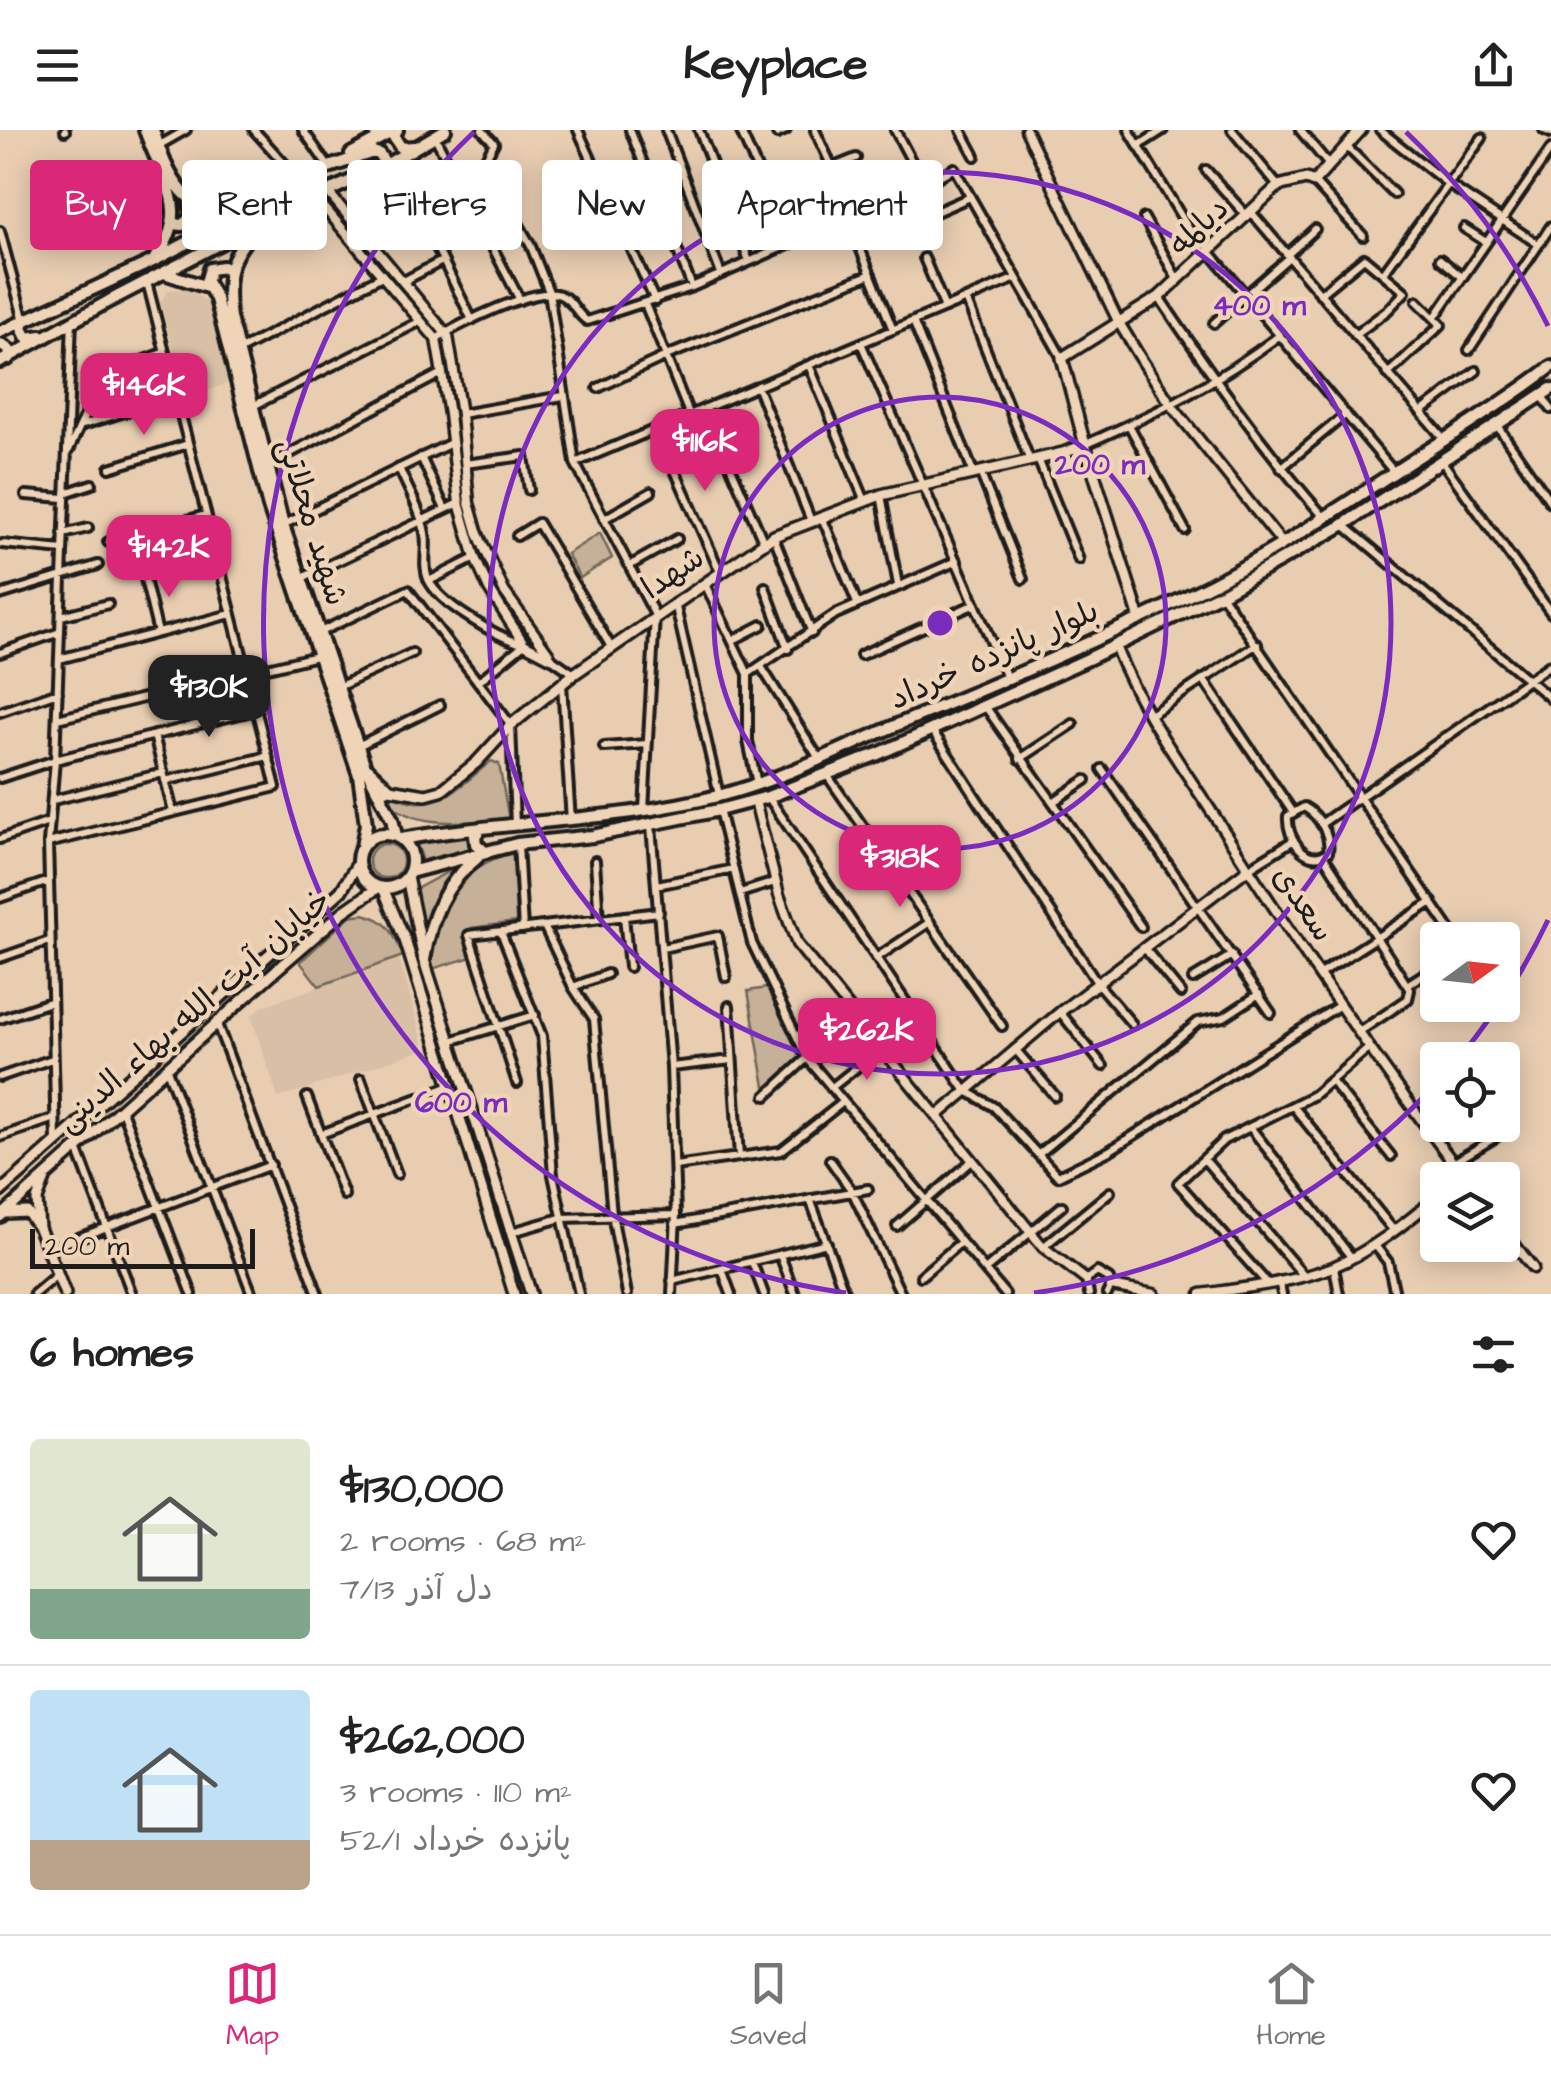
<!DOCTYPE html>
<html lang="en">
<head>
<meta charset="utf-8">
<style>
  :root { --surface:#fff; --page:#f6f6f6; --text:#222; --muted:#767676; --line:#e0e0e0; --accent:#db2777 }
  body { margin:0; font-family:"Architects Daughter","Playpen Sans Arabic",sans-serif; background:var(--page); color:var(--text); height:100vh; display:flex; flex-direction:column; font-size:38px; white-space:nowrap }
  * { box-sizing:border-box; margin:0 }
  p { font-size:32px; color:var(--muted) }
  .icon { flex:none; width:55px; height:55px; fill:none; stroke:currentColor; stroke-width:2; stroke-linecap:round; stroke-linejoin:round }
  .map { position:relative; height:1164px; overflow:hidden }
  .panel { display:flex; flex-direction:column; background:var(--surface); flex:1 }
  .panel>* { flex:none }
  .guide { position:absolute; left:30px; top:30px; width:1000px; height:90px; display:flex; gap:20px }
  .needle { width:65px; rotate:75deg }
  .buttons { position:absolute; left:1420px; top:792px; display:grid; gap:20px }
  .buttons a { display:grid; place-items:center; width:100px; height:100px; border-radius:10px; background:var(--surface); box-shadow:0 5px 25px #0003; font-size:50px }
  .scale { position:absolute; left:30px; bottom:25px; width:225px; box-sizing:border-box; padding-left:10px; border:5px solid #1c1c1c; border-top:0; font-size:28px; line-height:35px; white-space:nowrap; color:#1c1c1c; -webkit-text-stroke:8px #f0d4b7; paint-order:stroke }
  .price { position:absolute; translate:-50% -85px; padding:0 22px; border-radius:20px; background:var(--accent); color:#fff; font-size:32px; line-height:65px; filter:drop-shadow(0 2px 5px #0008) }
  .price::after { content:''; position:absolute; left:50%; top:60px; width:30px; height:22px; margin-left:-15px; background:inherit; clip-path:polygon(0 0,100% 0,50% 100%) }
  .price.active { background:#222; color:#fff }
  ul { padding:0; list-style:none }
  li { display:flex; align-items:center; gap:30px; height:250px; padding:0 30px }
  li+li { border-top:2px solid var(--line) }
  li span { display:grid; place-items:center; flex:none; width:280px; height:200px; border-radius:10px; color:#555 }
  li>.icon { margin-inline-start:auto }
  span .icon { width:120px; height:120px; fill:#fffc; stroke-width:1 }
  li b { font-size:42px }
  h2 { display:flex; justify-content:space-between; align-items:center; height:120px; padding:0 30px; font-size:42px }
  .tag { padding:0 35px; border-radius:10px; background:var(--surface); box-shadow:0 5px 25px #0003; font-size:35px; line-height:90px }
  .tag.active { background:var(--accent); color:#fff }
  header { display:flex; justify-content:space-between; align-items:center; height:130px; padding:0 30px; background:var(--surface); font-size:45px; font-weight:700 }
  .tab-bar { display:flex; justify-content:space-around; align-items:center; height:140px; border-top:2px solid var(--line); background:var(--surface); font-size:28px; color:var(--muted) }
  .tab-bar a { display:grid; justify-items:center; gap:5px }
  .tab-bar .active { color:var(--accent) }
  .map>svg:first-child { display:block }
  .built { fill:#d8bfa5 }
  .green { fill:#c6b098; stroke:#71665a; stroke-width:2.5 }
  .lines { fill:none; stroke-linecap:round; stroke-linejoin:round }
  .minor-casing { stroke:#1c1c1c; stroke-width:14 }
  .tertiary-casing { stroke:#1c1c1c; stroke-width:15 }
  .secondary-casing { stroke:#1c1c1c; stroke-width:16 }
  .primary-casing { stroke:#1c1c1c; stroke-width:18 }
  .minor { stroke:#f0d4b7; stroke-width:6 }
  .tertiary { stroke:#f0d4b7; stroke-width:8 }
  .secondary { stroke:#f0d4b7; stroke-width:9 }
  .primary { stroke:#f0d4b7; stroke-width:10 }
  .ring { fill:none; stroke:#7b2cbf; stroke-width:5 }
  .labels { text-anchor:middle; dominant-baseline:central; stroke-width:9; stroke-linejoin:round; paint-order:stroke }
  .street-label { font-size:32px; fill:#1c1c1c; stroke:#f0d4b7 }
  .centre { fill:#7b2cbf; stroke:#f0d4b7; stroke-width:5 }
  .ring-label { font-size:30px; text-anchor:middle; font-weight:bold; fill:#7b2cbf; stroke:#f0d4b7; stroke-width:9; stroke-linejoin:round; paint-order:stroke }
</style>
</head>
<body>
<header><svg class="icon" aria-label="menu" viewBox="0 0 24 24"><path d="M4 6h16M4 12h16M4 18h16"/></svg>Keyplace<svg class="icon" aria-label="share" viewBox="0 0 24 24"><path d="M12 15V3M7 8l5-5 5 5M5 13v7h14v-7"/></svg></header>
<div class="map">
<svg width="1551" height="1164" viewBox="0 0 1551 1164">
  <rect width="100%" height="100%" fill="#e8cdb1"/>
  <filter id="ink" filterUnits="userSpaceOnUse"><feTurbulence type="fractalNoise" baseFrequency=".01" numOctaves="2"/><feDisplacementMap in="SourceGraphic" scale="20" xChannelSelector="R" yChannelSelector="G"/><feConvolveMatrix kernelMatrix="1 2 1 2 8 2 1 2 1" color-interpolation-filters="sRGB"/></filter>
  <g filter="url(#ink)">
    <path class="built" d="M188,159L207,172L228,253L187,269L160,172L169,160Z
      M399,829L425,919L278,968L251,886L263,876Z"/>
    <path class="green" d="M600,403L612,428L580,448L567,424Z
      M491,631L499,634L509,690C475,691 401,702 385,664C395,666 405,671 415,672C446,675 470,648 491,631Z
      M473,702L470,720L421,734V725L415,709Z
      M369 731a17 17 0 1 1 34 0a17 17 0 1 1-34 0Z
      M514,723L516,792L471,798L465,807L472,827L432,839C424,785 461,733 514,723Z
      M455,738L442,754L424,797H420L416,759Z
      M363,784C388,789 394,803 403,826L319,856L300,832L350,786Z
      M767,858L802,929L766,962L748,861Z"/>
    <g class="lines">
      <g class="minor-casing">
        <path id="minor" d="M65,0V1
          M254,0L301,52
          M303,0L328,36
          M371,0L377,9
          M482,0L494,13L486,28L491,46L530,114L549,162L575,333L655,485L644,680
          M578,0L655,171
          M630,0L692,157
          M666,0L721,144
          M699,0L749,131
          M740,0L790,113
          M815,0L854,85
          M895,0L924,55
          M961,0L975,26
          M1129,0L1204,124
          M1232,0L1278,56
          M1300,0L1329,35
          M1380,0L1448,54L1538,114
          M1544,0L1551,3
          M777,4L786,0
          M435,7L520,170
          M158,16L186,0
          M1138,16L1163,0
          M1348,18L1394,64
          M394,30L472,190
          M1206,40L1247,86
          M802,50L856,28
          M1314,52L1363,106
          M1251,82L1444,309
          M848,88L893,200
          M922,88L970,67
          M1144,88L1178,151
          M1464,98L1486,112
          M0,101L24,191
          M365,106L418,81
          M1208,120L1394,342
          M1287,125L1315,99
          M924,128L945,178
          M1440,129L1462,147
          M1384,142L1482,8
          M402,152L442,131
          M1320,164L1364,128L1405,162L1388,180L1355,205
          M1159,167C1211,244 1263,318 1324,387
          M966,169L1030,331
          M645,174L690,286
          M1435,187L1551,19
          M913,191L974,344
          M1214,193L1288,128
          M436,209C457,195 537,155 560,165C573,170 576,184 587,191L692,157L924,55L954,38L1062,228
          M861,213L1008,550
          M1469,220L1551,96
          M238,221L382,146
          M809,235L865,371
          M1388,244L1441,195L1417,171
          M757,256L811,391
          M598,258L666,226L871,144
          M1542,266L1551,279
          M253,276L421,191
          M705,278L764,413
          M1421,282L1476,241
          M461,284L563,266
          M1496,294L1551,373
          M83,295L176,266
          M1129,295L1185,400
          M657,300L720,442
          M1086,314C1159,282 1215,254 1280,205
          M69,320L103,246L165,222
          M421,327L445,379
          M1038,329L1079,430
          M1441,330L1551,483
          M575,333L1016,148
          M465,334L524,326L529,360
          M268,335L442,243
          M110,338L188,314
          M399,338C408,359 421,381 425,403C428,418 422,435 428,449C439,474 497,507 523,514
          M1281,338L1346,284
          M980,342L1023,449
          M65,363L92,354
          M26,365L64,368
          M881,365L898,455
          M822,387L857,473
          M604,389L651,362
          M283,395L451,313
          M1344,395L1551,569
          M63,404L88,398
          M517,406L538,393L611,517
          M774,407L812,503
          M108,412L206,385
          M2,414L63,420
          M629,436L677,409
          M144,445L158,503
          M302,448L459,373
          M429,451L475,428
          M705,454L748,544V611L757,654
          M765,457L788,519
          M1221,464L1457,810
          M0,465L98,435
          M675,473L719,665
          M61,486L108,474
          M320,502L408,460L511,595L515,695
          M733,510L762,495
          M0,523L60,502
          M861,525L975,474
          M551,528L574,544
          M59,529L231,484
          M762,538L820,630
          M748,544L836,484L957,431
          M1203,549L1292,681
          M478,552L523,515
          M562,554L571,691
          M338,557L412,523
          M985,576L1141,797
          M0,582L58,562
          M1150,585L1257,514
          M57,589L317,526
          M932,600L1098,854L1132,894
          M154,605L173,682
          M358,616L440,575
          M604,617L647,614
          M1020,629L1073,594
          M1102,639L1271,883
          M827,645L1002,896
          M0,648L55,630L256,580
          M165,651L268,626
          M769,668L965,960L994,977L1058,1046L1109,1021L1340,875
          M53,670L163,643
          M1053,672L1086,650
          M1304,677C1319,685 1331,705 1328,722C1306,738 1286,707 1288,686Z
          M719,680L752,813L807,928L1005,1164
          M1321,694L1551,534
          M651,696L671,937L676,1085L672,1164
          M0,709L49,692
          M48,713L276,657L147,152
          M518,715L523,799
          M1323,725L1410,860L1408,869L1359,902
          M595,731L599,789
          M1248,739L1294,710
          M657,755L734,739
          M740,763L775,752
          M0,768L49,751
          M624,786L629,837
          M544,796L573,857L594,889L612,1084L627,1164
          M501,802L542,906L553,1045L579,1164
          M662,818L718,806L726,847
          M1145,819L1181,863
          M0,828L49,811
          M876,828L930,792
          M1320,844L1432,772
          M1193,849L1232,825
          M1407,855L1438,835
          M573,857L607,844
          M729,876L739,1027
          M1060,882L1103,936
          M0,889L50,872
          M217,894L318,1164
          M450,911L535,885
          M1015,919L1055,966
          M166,937L252,1164
          M671,937L732,930
          M0,947L52,929
          M361,949L397,1044
          M1332,952L1391,1026
          M517,953L469,805L659,782
          M831,958L881,918
          M766,966L807,928
          M307,967L344,1065
          M1293,976L1394,1101
          M121,978L192,1164
          M1250,997L1351,1127
          M321,1004L450,956
          M0,1007L55,988
          M56,1011L48,713L55,630L72,190
          M77,1018L132,1164
          M1039,1024L1198,892L1224,887L1259,864
          M1204,1029L1304,1146
          M830,1030L852,1061L901,1164
          M1453,1033L1501,1004
          M675,1036L781,1021L842,973
          M810,1069L845,1164
          M675,1094L868,1059
          M897,1096L973,1030
          M512,1102L561,1088L676,1085
          M1374,1114L1388,1132L1395,1164
          M1043,1117L1110,1062
          M49,1119L271,1035
          M780,1125L795,1164
          M752,1132L764,1164
          M1334,1137L1339,1164
          M722,1139L731,1164
          M985,1140L1062,1076
          M921,1146L961,1112
          M672,1151L827,1113
          M1279,1151L1282,1164
          M1267,1153L1178,1053L1224,1010L1314,965L1370,917
          M34,1164L58,1144
          M1089,1164L1086,1150L1097,1142L1109,1149L1111,1156L1107,1164"/>
      </g>
      <g class="tertiary-casing">
        <path id="tertiary" d="M1026,0L1118,191L1141,229L1172,276L1282,413
          M329,63L448,206L461,284L469,373L478,404L504,461L549,524
          M317,69L436,209L449,284L459,373L475,428L489,459L524,514L551,528
          M1115,516C1140,580 1182,636 1219,693C1297,815 1379,935 1466,1050
          M755,671L779,765L797,814L1043,1117L1086,1150
          M937,986L1060,882L1248,739
          M1502,1098L1533,1138
          M1111,1156L1154,1164
          M1201,1164C1244,1158 1292,1153 1333,1137C1371,1121 1406,1093 1438,1066"/>
      </g>
      <g class="secondary-casing">
        <path id="secondary" d="M1139,486L1085,315L1062,228L1159,167L1278,56L1306,49L1314,52L1361,0
          M369,639L390,659L384,661
          M390,659L426,665L441,661L477,632L511,595L574,544L774,406L881,365L1063,323L1085,315
          M407,747L424,830L531,1164
          M383,758L405,810L514,1164
          M0,1062L341,761L358,733
          M6,1083L27,1082L39,1098L37,1070L46,1046
          M0,1087L275,841L343,782L379,757
          M39,1098L65,1164"/>
      </g>
      <g class="primary-casing">
        <path id="primary" d="M145,0C162,50 193,81 155,128
          M153,0C169,48 183,87 243,79
          M397,0L394,7L401,18L414,17
          M351,24L395,0
          M261,92C230,126 224,141 230,188L283,395L364,634L392,689L396,706
          M175,94L182,95L192,87L190,70
          M164,143L210,158L216,169L269,377L359,645L366,694L362,717
          M210,158L206,152L210,139L223,137L229,141
          M24,191L22,198L27,208L41,206
          M0,202L153,131L329,37L373,22L379,24L386,35
          M0,214L9,220L8,229
          M0,232L109,171L261,92L386,35L445,0
          M480,699L475,706L476,714L485,722
          M358 731a27 27 0 1 1 54 0a27 27 0 1 1-54 0Z
          M401,709C508,690 617,692 722,665C789,647 848,615 911,589C1013,547 1115,503 1214,453C1283,417 1348,372 1413,330C1459,300 1507,271 1551,237
          M410,742L517,714L593,706L719,680L768,667L878,624L1088,529L1221,464L1343,395L1551,259
          M424,830C431,787 443,755 477,728"/>
      </g>
      <use href="#minor" class="minor"/>
      <use href="#tertiary" class="tertiary"/>
      <use href="#secondary" class="secondary"/>
      <use href="#primary" class="primary"/>
    </g>
  </g>
  <g class="ring">
    <circle cx="940" cy="493" r="226"/>
    <circle cx="940" cy="493" r="451"/>
    <path d="M1548 790A677 677 0 0 1 1505 867M1498 876A677 677 0 0 1 1459 928M1435 955A677 677 0 0 1 1034 1163M846 1163A677 677 0 0 1 474 2M1406 2A677 677 0 0 1 1548 196"/>
  </g>
  <g class="labels">
    <g class="street-label">
      <text transform="translate(1199 97) rotate(-44)">دیالمه</text>
      <text transform="translate(312 392) rotate(73)">شهید محلاتی</text>
      <text transform="translate(673 443) rotate(-34)">شهدا</text>
      <text transform="translate(994 525) rotate(-24)">بلوار پانزده خرداد</text>
      <text transform="translate(1303 774) rotate(56)">سعدی</text>
      <text transform="translate(194 881) rotate(-41)">خیابان آیت الله بهاء الدینی</text>
    </g>
  </g>
  <circle cx="940" cy="493" r="15" class="centre"/>
  <g class="ring-label">
    <text x="1259" y="185">400 m</text>
    <text x="1100" y="344">200 m</text>
    <text x="461" y="982">600 m</text>
  </g>
</svg>
<div class="buttons">
<a><svg class="needle" viewBox="-14 -14 28 28"><path d="M0-13l5 13h-10z" fill="#e53935"/><path d="M0 13l5-13h-10z" fill="#767676"/></svg></a>
<a><svg class="icon" aria-label="locate" viewBox="0 0 24 24"><circle cx="12" cy="12" r="6"/><path d="M12 2v4M12 18v4M2 12h4M18 12h4"/></svg></a>
<a><svg class="icon" aria-label="layers" viewBox="0 0 24 24"><path d="M12 4l9 5-9 5-9-5zM3 14l9 5 9-5"/></svg></a>
</div>
<div class="scale">200 m</div>
<b class="price" style="left:144px;top:308px">$146K</b>
<b class="price" style="left:705px;top:364px">$116K</b>
<b class="price" style="left:169px;top:470px">$142K</b>
<b class="price active" style="left:209px;top:610px">$130K</b>
<b class="price" style="left:900px;top:780px">$318K</b>
<b class="price" style="left:867px;top:953px">$262K</b>
<div class="guide">
<a class="tag active">Buy</a>
<a class="tag">Rent</a>
<a class="tag">Filters</a>
<a class="tag">New</a>
<a class="tag">Apartment</a>
</div>
</div>
<section class="panel">
<h2>6 homes<svg class="icon" aria-label="filters" viewBox="0 0 24 24"><path d="M4 7h16M4 17h16"/><circle cx="9" cy="7" r="2"/><circle cx="15" cy="17" r="2"/></svg></h2>
<ul>
<li><span style="background:linear-gradient(#dfe7d0 75%,#7fa58c 0)"><svg class="icon" aria-label="home" viewBox="0 0 24 24"><path d="M3 11l9-7 9 7M6 9v11h12V9"/></svg></span><div><b>$130,000</b><p>2 rooms · 68 m²</p><p>دل آذر 7/13</p></div><svg class="icon" aria-label="heart" viewBox="0 0 24 24"><path d="M12 20l-8-8c-3-5 5-10 8-4 3-6 11-1 8 4z"/></svg></li>
<li><span style="background:linear-gradient(#bfe0f5 75%,#b9a48a 0)"><svg class="icon" aria-label="home" viewBox="0 0 24 24"><path d="M3 11l9-7 9 7M6 9v11h12V9"/></svg></span><div><b>$262,000</b><p>3 rooms · 110 m²</p><p>پانزده خرداد 52/1</p></div><svg class="icon" aria-label="heart" viewBox="0 0 24 24"><path d="M12 20l-8-8c-3-5 5-10 8-4 3-6 11-1 8 4z"/></svg></li>
</ul>
</section>
<nav class="tab-bar">
<a class="active"><svg class="icon" aria-label="map" viewBox="0 0 24 24"><path d="M3 6l6-2 6 2 6-2v14l-6 2-6-2-6 2zM9 4v14M15 6v14"/></svg>Map</a>
<a><svg class="icon" aria-label="saved" viewBox="0 0 24 24"><path d="M7 4h10v16l-5-4-5 4z"/></svg>Saved</a>
<a><svg class="icon" aria-label="home" viewBox="0 0 24 24"><path d="M3 11l9-7 9 7M6 9v11h12V9"/></svg>Home</a>
</nav>
</body>
</html>
